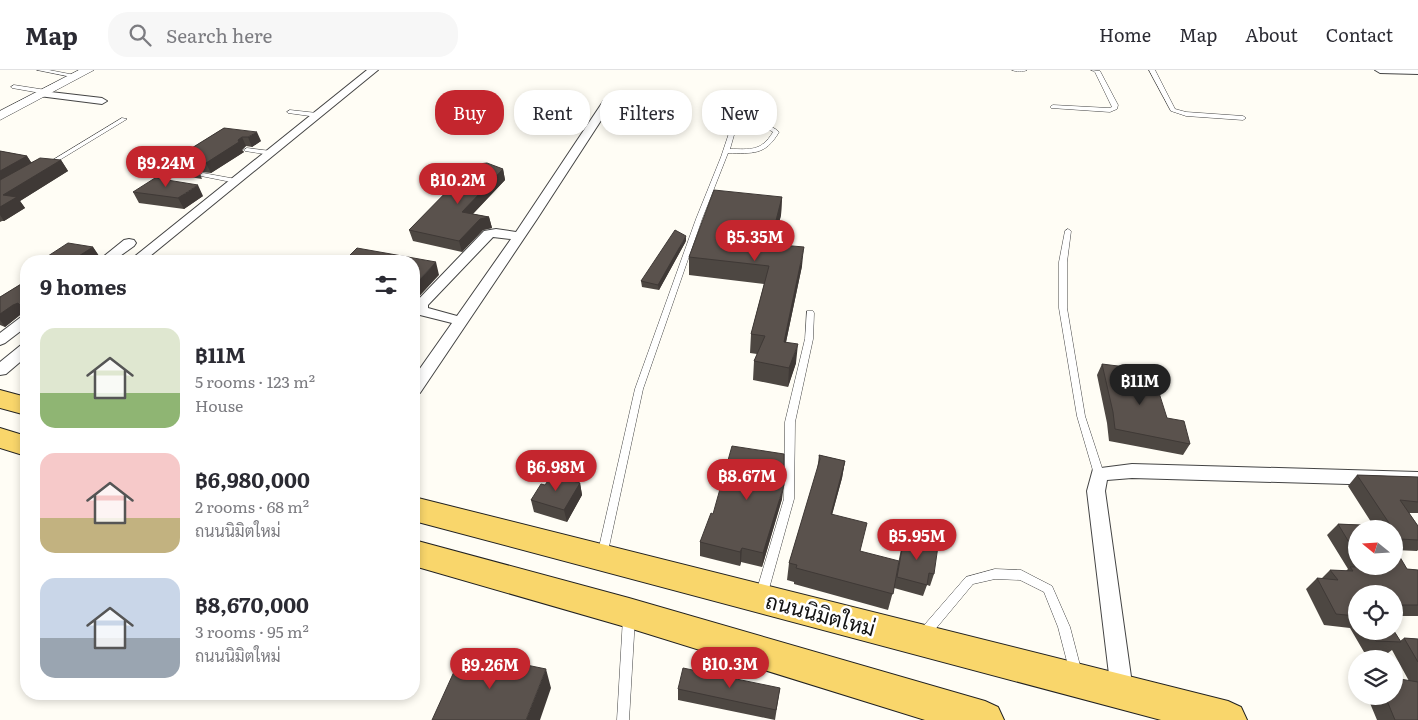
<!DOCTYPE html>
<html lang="en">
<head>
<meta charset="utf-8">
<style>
  :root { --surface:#fff; --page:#f7f7f7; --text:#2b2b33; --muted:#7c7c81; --line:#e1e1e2; --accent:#c4262e }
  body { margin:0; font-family:Literata,Sarabun,serif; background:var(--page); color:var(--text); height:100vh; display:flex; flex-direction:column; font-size:19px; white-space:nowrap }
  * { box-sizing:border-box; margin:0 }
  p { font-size:16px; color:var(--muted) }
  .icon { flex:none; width:28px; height:28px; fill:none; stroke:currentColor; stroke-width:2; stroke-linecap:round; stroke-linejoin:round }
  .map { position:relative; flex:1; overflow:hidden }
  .sheet { position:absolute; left:20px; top:185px; width:400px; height:445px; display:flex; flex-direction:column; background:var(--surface); border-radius:20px; box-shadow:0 2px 8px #0003 }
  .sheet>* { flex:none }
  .hud { position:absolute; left:435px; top:20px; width:475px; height:45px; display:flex; gap:10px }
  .needle { width:32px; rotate:288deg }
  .fabs { position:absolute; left:1348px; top:450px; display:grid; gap:10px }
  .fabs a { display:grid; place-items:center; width:55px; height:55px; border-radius:50%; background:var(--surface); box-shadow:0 2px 8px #0003; font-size:25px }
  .price { position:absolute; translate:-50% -42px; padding:0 11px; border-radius:18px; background:var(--accent); color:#fff; font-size:16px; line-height:32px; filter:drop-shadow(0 1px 2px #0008) }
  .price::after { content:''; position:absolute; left:50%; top:30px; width:15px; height:11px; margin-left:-8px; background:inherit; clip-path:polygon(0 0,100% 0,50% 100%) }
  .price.on { background:#222; color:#fff }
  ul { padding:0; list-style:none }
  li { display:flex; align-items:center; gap:15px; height:125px; padding:0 20px }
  li span { display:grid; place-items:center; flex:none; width:140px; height:100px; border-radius:15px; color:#555 }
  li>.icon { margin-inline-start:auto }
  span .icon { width:60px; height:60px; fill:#fffc; stroke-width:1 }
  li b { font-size:21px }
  h2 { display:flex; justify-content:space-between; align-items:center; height:60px; padding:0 20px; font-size:21px }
  .chip { padding:0 18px; border-radius:20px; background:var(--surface); box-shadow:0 2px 8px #0003; font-size:18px; line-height:45px }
  .chip.on { background:var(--accent); color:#fff }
  header { display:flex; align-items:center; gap:30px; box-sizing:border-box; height:70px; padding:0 25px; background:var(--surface); border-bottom:1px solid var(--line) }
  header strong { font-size:24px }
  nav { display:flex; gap:28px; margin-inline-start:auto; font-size:18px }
  .search { width:350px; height:45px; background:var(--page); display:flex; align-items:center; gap:12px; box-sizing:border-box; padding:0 18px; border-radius:20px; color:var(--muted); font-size:19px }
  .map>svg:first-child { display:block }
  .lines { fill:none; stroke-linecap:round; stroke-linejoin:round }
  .service-casing { stroke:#444; stroke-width:1 }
  .minor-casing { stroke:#444; stroke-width:2 }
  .tertiary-casing { stroke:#444; stroke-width:1 }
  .primary-casing { stroke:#222; stroke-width:2 }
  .service { fill:#fff; fill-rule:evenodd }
  .minor { fill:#fff; fill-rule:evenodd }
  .tertiary { fill:#fff; fill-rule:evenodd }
  .primary { fill:#f9d66b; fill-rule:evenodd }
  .wall { fill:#4d4742; fill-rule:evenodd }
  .shaded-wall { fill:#3f3936 }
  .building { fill:#5a524d; stroke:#3f3936 }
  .labels { text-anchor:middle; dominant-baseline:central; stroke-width:5; stroke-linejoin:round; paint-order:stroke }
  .near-street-label { font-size:21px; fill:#111; stroke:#fff }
</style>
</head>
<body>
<header>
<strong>Map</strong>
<div class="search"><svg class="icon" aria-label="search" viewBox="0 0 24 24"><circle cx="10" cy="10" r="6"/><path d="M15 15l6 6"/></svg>Search here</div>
<nav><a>Home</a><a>Map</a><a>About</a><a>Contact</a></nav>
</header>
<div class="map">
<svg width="1418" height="650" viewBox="0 0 1418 650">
  <rect width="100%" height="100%" fill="#fffdf5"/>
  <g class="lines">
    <g class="service-casing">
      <path id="service" d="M37,0H49L80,6L77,8Z
        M1012,0H1027C1023,2 1016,2 1012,0Z
        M1091,0L1100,1L1118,35L1117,39L1110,42L1051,38V36L1053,35L1109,38L1112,37L1095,2Z
        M1149,0H1155L1175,39L1186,42L1243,46L1246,48L1243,50L1186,46L1171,41Z
        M14,15L46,20L49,22L46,24L12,18L11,17Z
        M290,40L317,43L320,45L317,47L288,43L287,42Z
        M122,48L127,49L48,97L43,96Z
        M744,53C756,52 770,53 779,62C765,86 753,83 728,83L702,149L643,319L607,486L606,489L602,490L598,489L597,486L635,319L696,149L721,87L731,57ZM756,56L766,58L773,62C761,82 750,79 730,79L736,58Z
        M247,78L271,81L274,83L271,85L245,81L244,80Z
        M203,103L236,109L239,111L236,113L201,106V104Z
        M1068,159L1071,161L1067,192V238L1085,346L1104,404L1102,407H1096L1094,404L1077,346L1059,238V192L1065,161Z
        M807,241H813L814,243L813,269L795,352L794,429L767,526L765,529L761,531L757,529L755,526L784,429L785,352L805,269Z
        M995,499L1021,500L1052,516L1070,557L1082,603L1080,607L1076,609L1072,607L1070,603L1058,557L1044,522L1020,510L995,509L973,514L928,568L924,569L920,568L918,564L920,560L966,507Z
        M629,543L633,544L635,548L629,650H617L623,548L625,544Z"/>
    </g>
    <g class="minor-casing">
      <path id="minor" d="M367,0H378L144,191H129Z
        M1375,0H1418V4L1380,3Z
        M42,21L102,28L107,31L102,34L39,26V22Z
        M608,29L613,32L537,149L420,323L414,324V307L452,253L416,244L414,234L484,161L496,159L516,162L604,30ZM493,167L511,169L457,246L428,238V235Z
        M129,169L134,170L136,173L134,176L113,191H98L124,170Z
        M26,245V257L5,273L0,275V263L21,247Z
        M26,274V287L6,304L0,305V292L21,275Z
        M1132,394L1418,402V416L1132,408L1107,410L1105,421L1133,621L1130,629L1122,632L1114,629L1111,621L1087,421L1093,399Z"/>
    </g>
    <g class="tertiary-casing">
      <path id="tertiary" d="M79,0H94L0,50V41Z"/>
    </g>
    <g class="primary-casing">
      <path id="primary" d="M0,320L26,327V345L0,338Z
        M0,358L26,366V386L0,378Z
        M414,427L1228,631L1241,637L1247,650H1161L414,451Z
        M414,470L629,528L985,631L998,637L1004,650H925L629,558L414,496Z"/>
    </g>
    <use href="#service" class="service"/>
    <use href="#minor" class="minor"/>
    <use href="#tertiary" class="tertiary"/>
    <use href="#primary" class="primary"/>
  </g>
  <path class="wall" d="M224,58L261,71L252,77L246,76L242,80L244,82L211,103L200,102V104L202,109L171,104L166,94Z
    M0,81L27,86L31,92L61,90L68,101L20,131L25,138L4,151H2L0,152Z
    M503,99L505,110L473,144L489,147L492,158L483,160L462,182L413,171L409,160L458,111L457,109Z
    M133,122L203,126L184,139L139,133Z
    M782,127L781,145L774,174L802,196L786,272L796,293L788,317L753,310L754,291L757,284L750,283L751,264L764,214L689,205V187Z
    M686,171L659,220L642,217L641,211Z
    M93,177L99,186L92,191H47L45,188Z
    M26,211V244L25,243L20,245L5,257L0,255V227Z
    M1102,294L1134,304L1167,348L1190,374L1183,385L1109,371L1107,353L1097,305Z
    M819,385L845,391L842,408L832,444L860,481L895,509L901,479L904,468L934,504L930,516L927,515L923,526L894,518L888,540L794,514V512L787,510L789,493L817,401Z
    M1357,405L1418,407V443H1409L1418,456V480L1417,481L1395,480L1407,499L1418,500V546H1394V524H1356V561H1394L1400,571L1404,568L1418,569V650H1377L1367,626H1394L1409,611L1392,580L1388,583L1364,582L1350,558L1324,555L1306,519L1317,508L1321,509L1330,500L1346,501L1348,499L1327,465L1338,454L1373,455L1348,416ZM1356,459H1394V496H1356Z
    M580,413L582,425L567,452L534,442L531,430L545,415Z
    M782,429L762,497L741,492L740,496L700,486V472L713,444Z
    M780,618L775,650L678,630V619Z"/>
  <path class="shaded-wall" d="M257,62L261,71L252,77L248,67Z
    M242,67L246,76L242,80L244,82L211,103L206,93Z
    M27,86L34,97L0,117V101Z
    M61,90L68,101L20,131L25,138L4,151L0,145V137L3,125Z
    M195,92L200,102V104L197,98L194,96Z
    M503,99L505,110L465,152L462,142Z
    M198,115L203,126L184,139L178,128Z
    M782,127L781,145L769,192L770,174Z
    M489,147L492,158L483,160L462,182L459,171L480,149Z
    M686,166V171L659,220L658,215Z
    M93,177L99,186L92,191H71Z
    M804,177L802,196L782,291L784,272Z
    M436,192L439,205L414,232V215Z
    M26,231V243L20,235Z
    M18,233L25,243L20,245L5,257L0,250V244L13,235Z
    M798,274L796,293L788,317L789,298Z
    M845,391L842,408L828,460L831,444Z
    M580,413L582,425L567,452L564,440Z
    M784,415L782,429L762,497L763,483Z
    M742,478L741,492L740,496V482Z
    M546,599L551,618L540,650H526Z"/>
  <path class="building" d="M224,58L257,62L248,67H242L238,70L239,72L206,93L195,92L194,96L197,98L166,94Z
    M0,81L27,86L0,101Z
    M40,88L61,90L3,125L17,127L0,137V110Z
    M487,93L503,99L462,142L489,147L480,149L459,171L409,160L459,109H457L470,95Z
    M155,108L198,115L178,128L133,122Z
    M714,120L782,127L770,174L804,177L784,272L798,274L789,298L754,291L765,266L751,264L769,196L689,187Z
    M675,160L686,166L658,215L641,211Z
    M68,173L93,177L71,191H58L59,190L45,188Z
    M357,178L436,192L414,215V191H344Z
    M26,211V231L20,235L18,233L13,235L0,244V227Z
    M1102,294L1134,298V304L1154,307L1167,348L1184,351L1190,374L1115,359L1113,342Z
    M732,376L784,384V415L763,483L742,478L740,482L700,472L711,443L713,444Z
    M819,385L845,391L831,444L867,453L860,481L899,491L893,524L796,498L797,495L789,493L820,389Z
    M552,405L580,413L564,440L531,430L541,414L545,415Z
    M1357,405L1418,407V432L1400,430L1418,456V470L1400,469L1394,459H1393Z
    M1338,454L1380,456L1382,459H1356V484Z
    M904,468L938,476L934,504L929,503L927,515L897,507Z
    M1394,477L1407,499L1418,500V535H1394V524H1356V546L1336,544L1317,508L1338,510L1330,500L1353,501L1350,497L1394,496Z
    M1370,561H1394L1401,572L1376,571Z
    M1404,568L1418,569V592Z
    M463,582L546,599L526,650H432Z
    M683,598L780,618L776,640L678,619Z
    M1394,608L1418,612V650H1395L1385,626H1394Z"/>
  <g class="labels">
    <g class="near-street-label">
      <text transform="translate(821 543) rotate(15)">ถนนนิมิตใหม่</text>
    </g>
  </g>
</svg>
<div class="fabs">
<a><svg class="needle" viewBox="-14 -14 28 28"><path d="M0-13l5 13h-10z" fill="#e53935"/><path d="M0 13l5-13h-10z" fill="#7c7c81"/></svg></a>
<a><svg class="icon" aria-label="locate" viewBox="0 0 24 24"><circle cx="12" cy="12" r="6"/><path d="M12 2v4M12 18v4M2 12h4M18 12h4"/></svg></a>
<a><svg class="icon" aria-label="layers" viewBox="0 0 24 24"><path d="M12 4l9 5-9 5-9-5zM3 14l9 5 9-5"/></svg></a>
</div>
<b class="price" style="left:166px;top:118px">฿9.24M</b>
<b class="price" style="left:458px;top:135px">฿10.2M</b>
<b class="price" style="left:755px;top:192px">฿5.35M</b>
<b class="price on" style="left:1140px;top:336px">฿11M</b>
<b class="price" style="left:556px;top:422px">฿6.98M</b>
<b class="price" style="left:747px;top:431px">฿8.67M</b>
<b class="price" style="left:917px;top:491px">฿5.95M</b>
<b class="price" style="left:730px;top:619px">฿10.3M</b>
<b class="price" style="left:490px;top:620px">฿9.26M</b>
<div class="hud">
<a class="chip on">Buy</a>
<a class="chip">Rent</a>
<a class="chip">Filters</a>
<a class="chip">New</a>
</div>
<section class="sheet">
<h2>9 homes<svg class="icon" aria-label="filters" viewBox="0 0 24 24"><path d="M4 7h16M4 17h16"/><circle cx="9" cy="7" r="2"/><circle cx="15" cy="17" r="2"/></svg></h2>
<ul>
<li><span style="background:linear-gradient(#dfe7d0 65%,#8fb573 0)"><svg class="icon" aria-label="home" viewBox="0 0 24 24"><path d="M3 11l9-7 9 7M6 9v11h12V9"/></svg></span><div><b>฿11M</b><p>5 rooms · 123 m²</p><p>House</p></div></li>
<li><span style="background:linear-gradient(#f6c9c9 65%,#c2b280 0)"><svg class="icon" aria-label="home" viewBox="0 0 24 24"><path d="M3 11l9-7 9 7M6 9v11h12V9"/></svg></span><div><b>฿6,980,000</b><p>2 rooms · 68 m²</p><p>ถนนนิมิตใหม่</p></div></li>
<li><span style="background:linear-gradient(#c9d6e8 60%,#9aa5b1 0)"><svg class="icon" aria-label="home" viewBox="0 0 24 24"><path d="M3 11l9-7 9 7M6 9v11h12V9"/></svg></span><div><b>฿8,670,000</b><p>3 rooms · 95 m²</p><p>ถนนนิมิตใหม่</p></div></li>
</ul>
</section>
</div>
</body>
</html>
